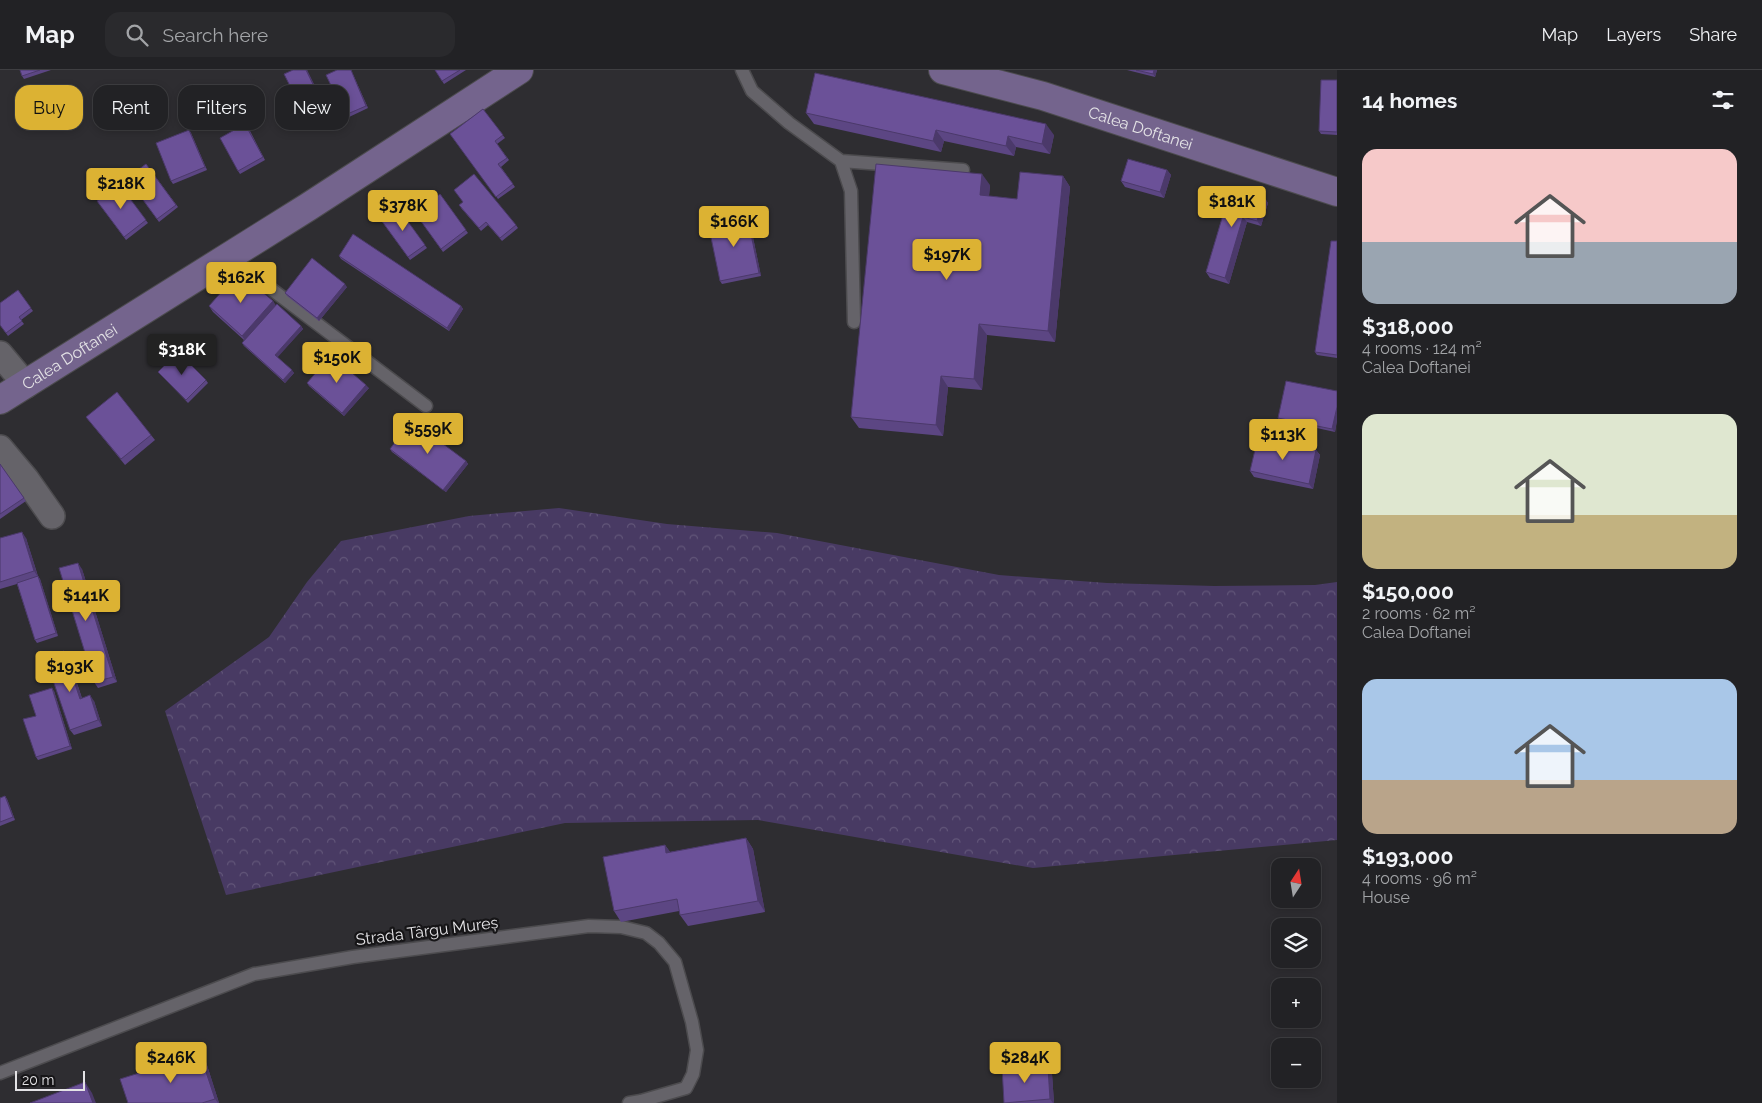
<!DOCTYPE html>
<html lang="en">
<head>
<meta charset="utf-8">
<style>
  :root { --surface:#222225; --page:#2a2a2d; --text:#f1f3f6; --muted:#a2a4a7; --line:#3f3f42; --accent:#dcb233 }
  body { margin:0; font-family:Raleway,sans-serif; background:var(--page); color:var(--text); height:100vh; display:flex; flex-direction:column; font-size:19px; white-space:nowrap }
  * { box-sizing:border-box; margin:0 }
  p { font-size:16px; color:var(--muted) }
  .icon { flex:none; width:28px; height:28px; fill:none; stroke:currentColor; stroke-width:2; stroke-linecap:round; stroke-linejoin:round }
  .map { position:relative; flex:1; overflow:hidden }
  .panel { display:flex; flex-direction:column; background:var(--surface); width:425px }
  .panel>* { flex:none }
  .guide { position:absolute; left:15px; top:15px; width:475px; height:45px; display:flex; gap:10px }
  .needle { width:32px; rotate:12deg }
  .controls { position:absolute; left:1271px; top:788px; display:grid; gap:10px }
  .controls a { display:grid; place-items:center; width:50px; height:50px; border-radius:10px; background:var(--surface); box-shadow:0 2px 8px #0003,0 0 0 1px var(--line); font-size:25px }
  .scale { position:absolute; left:15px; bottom:12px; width:70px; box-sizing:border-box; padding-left:5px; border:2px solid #e4e3e6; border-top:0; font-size:14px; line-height:18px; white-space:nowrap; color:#e4e3e6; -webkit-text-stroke:4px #161517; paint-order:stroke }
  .price { position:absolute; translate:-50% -42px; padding:0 11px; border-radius:5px; background:var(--accent); color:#111; font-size:16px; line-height:32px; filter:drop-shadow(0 1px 2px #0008) }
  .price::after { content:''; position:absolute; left:50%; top:30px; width:15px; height:11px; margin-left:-8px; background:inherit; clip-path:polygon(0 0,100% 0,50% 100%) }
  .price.current { background:#222; color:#fff }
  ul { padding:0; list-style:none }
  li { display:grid; align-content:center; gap:10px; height:265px; padding:0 25px }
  li span { display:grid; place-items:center; height:155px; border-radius:15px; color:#555 }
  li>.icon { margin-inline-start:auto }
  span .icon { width:90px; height:90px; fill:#fffc; stroke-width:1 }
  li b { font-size:21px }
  h2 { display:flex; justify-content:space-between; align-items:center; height:60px; padding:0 25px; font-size:21px }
  .chip { padding:0 18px; border-radius:15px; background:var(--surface); box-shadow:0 2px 8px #0003,0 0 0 1px var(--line); font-size:18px; line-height:45px }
  .chip.current { background:var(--accent); color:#111 }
  header { display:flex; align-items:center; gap:30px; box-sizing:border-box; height:70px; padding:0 25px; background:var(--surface); border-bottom:1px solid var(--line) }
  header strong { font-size:24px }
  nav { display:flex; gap:28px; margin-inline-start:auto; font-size:18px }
  .search { width:350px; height:45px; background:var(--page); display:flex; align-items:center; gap:12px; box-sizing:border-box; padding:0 18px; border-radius:15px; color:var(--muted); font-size:19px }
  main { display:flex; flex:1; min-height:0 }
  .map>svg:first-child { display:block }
  .forest { fill:url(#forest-crowns) }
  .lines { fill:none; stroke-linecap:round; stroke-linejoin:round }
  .service-casing { stroke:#4c4b4e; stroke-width:15 }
  .minor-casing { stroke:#4c4b4e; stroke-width:28 }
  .secondary-casing { stroke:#4c4b4e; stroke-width:30 }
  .service { stroke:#656369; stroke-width:12 }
  .minor { stroke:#656369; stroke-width:25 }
  .secondary { stroke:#74648d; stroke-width:28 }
  .wall { fill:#5c4683 }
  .shaded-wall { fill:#4b396a }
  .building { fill:#6b5198; stroke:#4b396a }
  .labels { text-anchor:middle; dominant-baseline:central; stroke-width:4.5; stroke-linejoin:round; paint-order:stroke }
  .street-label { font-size:16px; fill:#e4e3e6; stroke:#161517 }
</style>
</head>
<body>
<header>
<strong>Map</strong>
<div class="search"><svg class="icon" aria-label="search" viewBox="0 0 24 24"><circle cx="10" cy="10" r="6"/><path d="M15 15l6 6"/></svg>Search here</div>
<nav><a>Map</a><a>Layers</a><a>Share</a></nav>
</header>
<main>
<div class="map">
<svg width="1337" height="1033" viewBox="0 0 1337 1033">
  <defs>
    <pattern id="forest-crowns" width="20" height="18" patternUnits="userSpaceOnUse" patternTransform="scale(1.25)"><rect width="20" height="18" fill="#483a63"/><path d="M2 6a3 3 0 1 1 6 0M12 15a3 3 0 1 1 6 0" fill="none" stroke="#625679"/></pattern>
  </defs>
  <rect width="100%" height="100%" fill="#2e2d31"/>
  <path class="forest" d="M559,438L667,454L777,463L999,505L1107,513L1214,516L1315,515L1337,512V770L1033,798L758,750L565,753L226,825L165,641L269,567L307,512L341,471L469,446Z"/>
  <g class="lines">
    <g class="service-casing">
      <path id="service" d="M742,0L752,21L789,53L841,91L963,100
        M841,91L851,121L854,252
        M229,187L426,336
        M0,1003L254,904L353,887L589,856L621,857L646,863L659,873L675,892L692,952L697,980L693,1004L686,1018L641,1031L629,1033"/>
    </g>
    <g class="minor-casing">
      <path id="minor" d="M0,284L26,315
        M0,378L26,409L52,446"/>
    </g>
    <g class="secondary-casing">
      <g id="secondary">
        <path id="s1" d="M943,0L1043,26L1337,122"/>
        <path id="s2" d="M0,330L308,137L519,0"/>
      </g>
    </g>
    <use href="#service" class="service"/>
    <use href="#minor" class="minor"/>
    <use href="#secondary" class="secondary"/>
  </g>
  <path class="wall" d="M20,0H51L24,9L22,6Z
    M293,0H307L329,45L310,54L306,48Z
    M351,0L368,38L347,48L345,45Z
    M435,0H466L444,14Z
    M1127,0H1157L1155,7Z
    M1337,10V65L1321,64L1319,61Z
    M483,39L505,68L497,74L509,90L501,97L515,117L498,129L450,64Z
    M806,43L1054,65L1050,84L1016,77L1014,86L944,71L941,82L814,54Z
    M248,57L265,90L240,104L238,101Z
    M189,60L191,63L207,100L173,114L171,111Z
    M146,94L178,137L159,152L127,108Z
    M1167,100L1171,105L1164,128L1125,117L1121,111Z
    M1063,106L1070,117L1055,272L987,265L982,320L948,317L943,366L859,358L851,347L990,115L989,126L1017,129Z
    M119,114L148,153L126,170L97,131Z
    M1231,118L1264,127L1268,133L1261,156L1247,152L1229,214L1210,208L1206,202Z
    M440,124L468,163L443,182L415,143Z
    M398,138L427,178L410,190L381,150Z
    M461,138L516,155L518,158L502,171L488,155L481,161Z
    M747,145L749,148L761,206L722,214L720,211Z
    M1337,171V288L1317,285L1315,282Z
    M339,186L461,236L463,239L449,261L341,189Z
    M347,217L319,251L287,226L285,223Z
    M18,220L33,241L21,250L24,254L8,266L0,255Z
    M273,231L275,236L301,256L303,259L277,287L294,303L285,313L244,276L242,273L244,270L213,242L209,236Z
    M158,302L206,310L208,313L188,333Z
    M307,313L369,318L344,346L309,316Z
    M1337,321V350L1335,362L1280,350L1278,348Z
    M86,347L151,365L155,370L125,395Z
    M390,379L466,391L468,394L446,422L392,382Z
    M1316,380L1320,385L1313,419L1254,407L1250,401Z
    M0,394L26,431L0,449Z
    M0,468H26L38,506L40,509L58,566L37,573L35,570L17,514L0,519Z
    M82,499L117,612L98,618L94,612Z
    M68,586L82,628L94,631L102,656L74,665L70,660Z
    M54,621L72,679L38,690L36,687V646Z
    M5,726L7,729L15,750L0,756V728Z
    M746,768L753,779L765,842L688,856L680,845L679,841L621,852L614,841L665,775L670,782Z
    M206,992L219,1033H128Z
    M1052,1004L1054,1033H1005Z"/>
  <path class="shaded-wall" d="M306,0H307L329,45L325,39Z
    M351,0L368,38L366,36Z
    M1154,0H1157L1155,7L1153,4Z
    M1046,54L1054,65L1050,84L1042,74Z
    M189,60L191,63L207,100L205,97Z
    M936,60L944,71L941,82L933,71Z
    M1008,66L1016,77L1014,86L1006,76Z
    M1167,100L1171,105L1164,128L1160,122Z
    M982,104L990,115L988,136L980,125Z
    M1063,106L1070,117L1055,272L1048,261Z
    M1264,127L1268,133L1261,156L1257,151Z
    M747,145L749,148L761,206L759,203Z
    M1243,147L1247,152L1229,214L1225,208Z
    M345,214L347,217L319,251L317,248Z
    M273,231L277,237L246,272L242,266Z
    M461,236L463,239L449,261L447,258Z
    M979,254L987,265L982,320L974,309Z
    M301,256L303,259L277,288L275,285Z
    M292,300L294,303L285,313L283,310Z
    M941,306L948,317L943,366L936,355Z
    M366,315L369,318L344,346L342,343Z
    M1337,337V350L1335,362L1332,359Z
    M1316,380L1320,385L1313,419L1309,414Z
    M466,391L468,394L446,422L443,420Z
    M22,462L26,468L38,507L34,501Z
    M78,493L82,499L117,612L113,607Z
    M38,506L40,509L58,566L56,563Z
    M64,581L68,586L84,635L80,629Z
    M52,618L54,621L72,679L70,676Z
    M90,625L94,631L102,656L98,650Z
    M5,726L7,729L15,750L13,747Z
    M746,768L753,779L765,842L758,831Z
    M665,775L673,786L666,783Z
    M200,984L206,992L219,1033H218L215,1029Z
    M1048,998L1052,1004L1054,1033H1053L1050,1029Z
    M85,1012L92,1023L96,1033H93Z"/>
  <path class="building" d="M20,0H40L22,6Z
    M293,0H306L325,39L306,48L284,4Z
    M337,0H351L366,36L345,45L326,5Z
    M435,0H460L442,11Z
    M1136,0H1154L1153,4Z
    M815,3L1046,54L1042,74L1008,66L1006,76L936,60L933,71L806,43Z
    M1321,10H1337V62L1319,61Z
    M483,39L503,65L495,71L507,88L498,94L513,114L496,127L450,64Z
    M245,54L263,87L238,101L220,68Z
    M189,60L205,97L171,111L156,73Z
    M1128,89L1167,100L1160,122L1121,111Z
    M146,94L176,135L157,149L127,108Z
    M876,94L982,104L980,125L1017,129L1020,102L1063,106L1048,261L979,254L974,309L941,306L936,355L851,347Z
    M474,104L516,155L500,168L486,152L479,158L459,135L463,132L454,120Z
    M119,114L146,150L124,167L97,131Z
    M1231,118L1264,127L1257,151L1243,147L1225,208L1206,202Z
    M440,124L466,160L441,179L415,143Z
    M398,138L425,175L408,187L381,150Z
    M747,145L759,203L720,211L708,153Z
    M353,164L461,236L447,258L339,186Z
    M1331,171H1337V285L1315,282Z
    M312,188L345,214L317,248L285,223Z
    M239,202L273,231L242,266L209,236Z
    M18,220L31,238L19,247L22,251L6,263L0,255V233Z
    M277,234L301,256L275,285L292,300L283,310L242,273Z
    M178,282L206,310L186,330L158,302Z
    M331,285L366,315L342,343L307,313Z
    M1286,311L1337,321V337L1332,359L1278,348Z
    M117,322L151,365L121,389L86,347Z
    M411,350L466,391L443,420L390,379Z
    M1258,367L1316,380L1309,414L1250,401Z
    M0,394L24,428L0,444Z
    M22,462L34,501L0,512V468Z
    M78,493L113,607L94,612L59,498Z
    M38,506L56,563L35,570L17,513Z
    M64,581L80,629L90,625L98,650L70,660L45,587Z
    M52,618L70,676L36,687L23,649L36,646L29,625Z
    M5,726L13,747L0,752V728Z
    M746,768L758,831L680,845L677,829L614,841L603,787L665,775L666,783Z
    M200,984L215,1029L202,1033H128L120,1009Z
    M1021,995L1022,1000L1048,998L1050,1029L1004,1033L1002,997Z
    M85,1012L93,1033H30Z"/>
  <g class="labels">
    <g class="street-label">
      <text stroke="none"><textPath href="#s1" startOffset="206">Calea Doftanei</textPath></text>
      <text stroke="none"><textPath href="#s2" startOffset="82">Calea Doftanei</textPath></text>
      <text transform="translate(427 861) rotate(-7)">Strada Târgu Mureș</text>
    </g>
  </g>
</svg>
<div class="controls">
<a><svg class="needle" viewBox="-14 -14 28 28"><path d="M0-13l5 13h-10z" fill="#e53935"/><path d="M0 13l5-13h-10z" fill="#a2a4a7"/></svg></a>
<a><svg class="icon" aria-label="layers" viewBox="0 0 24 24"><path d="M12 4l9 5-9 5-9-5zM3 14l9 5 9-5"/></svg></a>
<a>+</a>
<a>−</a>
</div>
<div class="scale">20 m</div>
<b class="price" style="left:121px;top:140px">$218K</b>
<b class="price" style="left:1232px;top:158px">$181K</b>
<b class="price" style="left:403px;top:162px">$378K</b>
<b class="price" style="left:734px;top:178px">$166K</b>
<b class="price" style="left:947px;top:211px">$197K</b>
<b class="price" style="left:241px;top:234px">$162K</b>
<b class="price current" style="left:182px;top:306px">$318K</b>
<b class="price" style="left:337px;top:314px">$150K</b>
<b class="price" style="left:428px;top:385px">$559K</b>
<b class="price" style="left:1283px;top:391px">$113K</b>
<b class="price" style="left:86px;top:552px">$141K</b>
<b class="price" style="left:70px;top:623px">$193K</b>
<b class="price" style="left:171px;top:1014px">$246K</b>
<b class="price" style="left:1025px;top:1014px">$284K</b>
<div class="guide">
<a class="chip current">Buy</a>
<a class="chip">Rent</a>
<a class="chip">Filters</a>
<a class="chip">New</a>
</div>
</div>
<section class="panel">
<h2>14 homes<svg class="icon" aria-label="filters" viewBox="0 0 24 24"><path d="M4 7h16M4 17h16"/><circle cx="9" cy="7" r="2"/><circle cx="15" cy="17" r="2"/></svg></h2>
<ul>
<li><span style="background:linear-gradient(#f6c9c9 60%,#9aa5b1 0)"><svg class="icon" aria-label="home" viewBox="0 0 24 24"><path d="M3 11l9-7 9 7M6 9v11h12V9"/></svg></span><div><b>$318,000</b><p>4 rooms · 124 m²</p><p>Calea Doftanei</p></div></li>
<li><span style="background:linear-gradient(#dfe7d0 65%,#c2b280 0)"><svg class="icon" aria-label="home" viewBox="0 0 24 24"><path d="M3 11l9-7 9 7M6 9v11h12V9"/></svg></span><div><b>$150,000</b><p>2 rooms · 62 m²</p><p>Calea Doftanei</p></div></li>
<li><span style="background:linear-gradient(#a9c7e8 65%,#b9a48a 0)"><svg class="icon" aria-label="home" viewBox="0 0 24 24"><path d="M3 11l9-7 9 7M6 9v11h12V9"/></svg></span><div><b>$193,000</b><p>4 rooms · 96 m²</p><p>House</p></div></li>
</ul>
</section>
</main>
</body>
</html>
